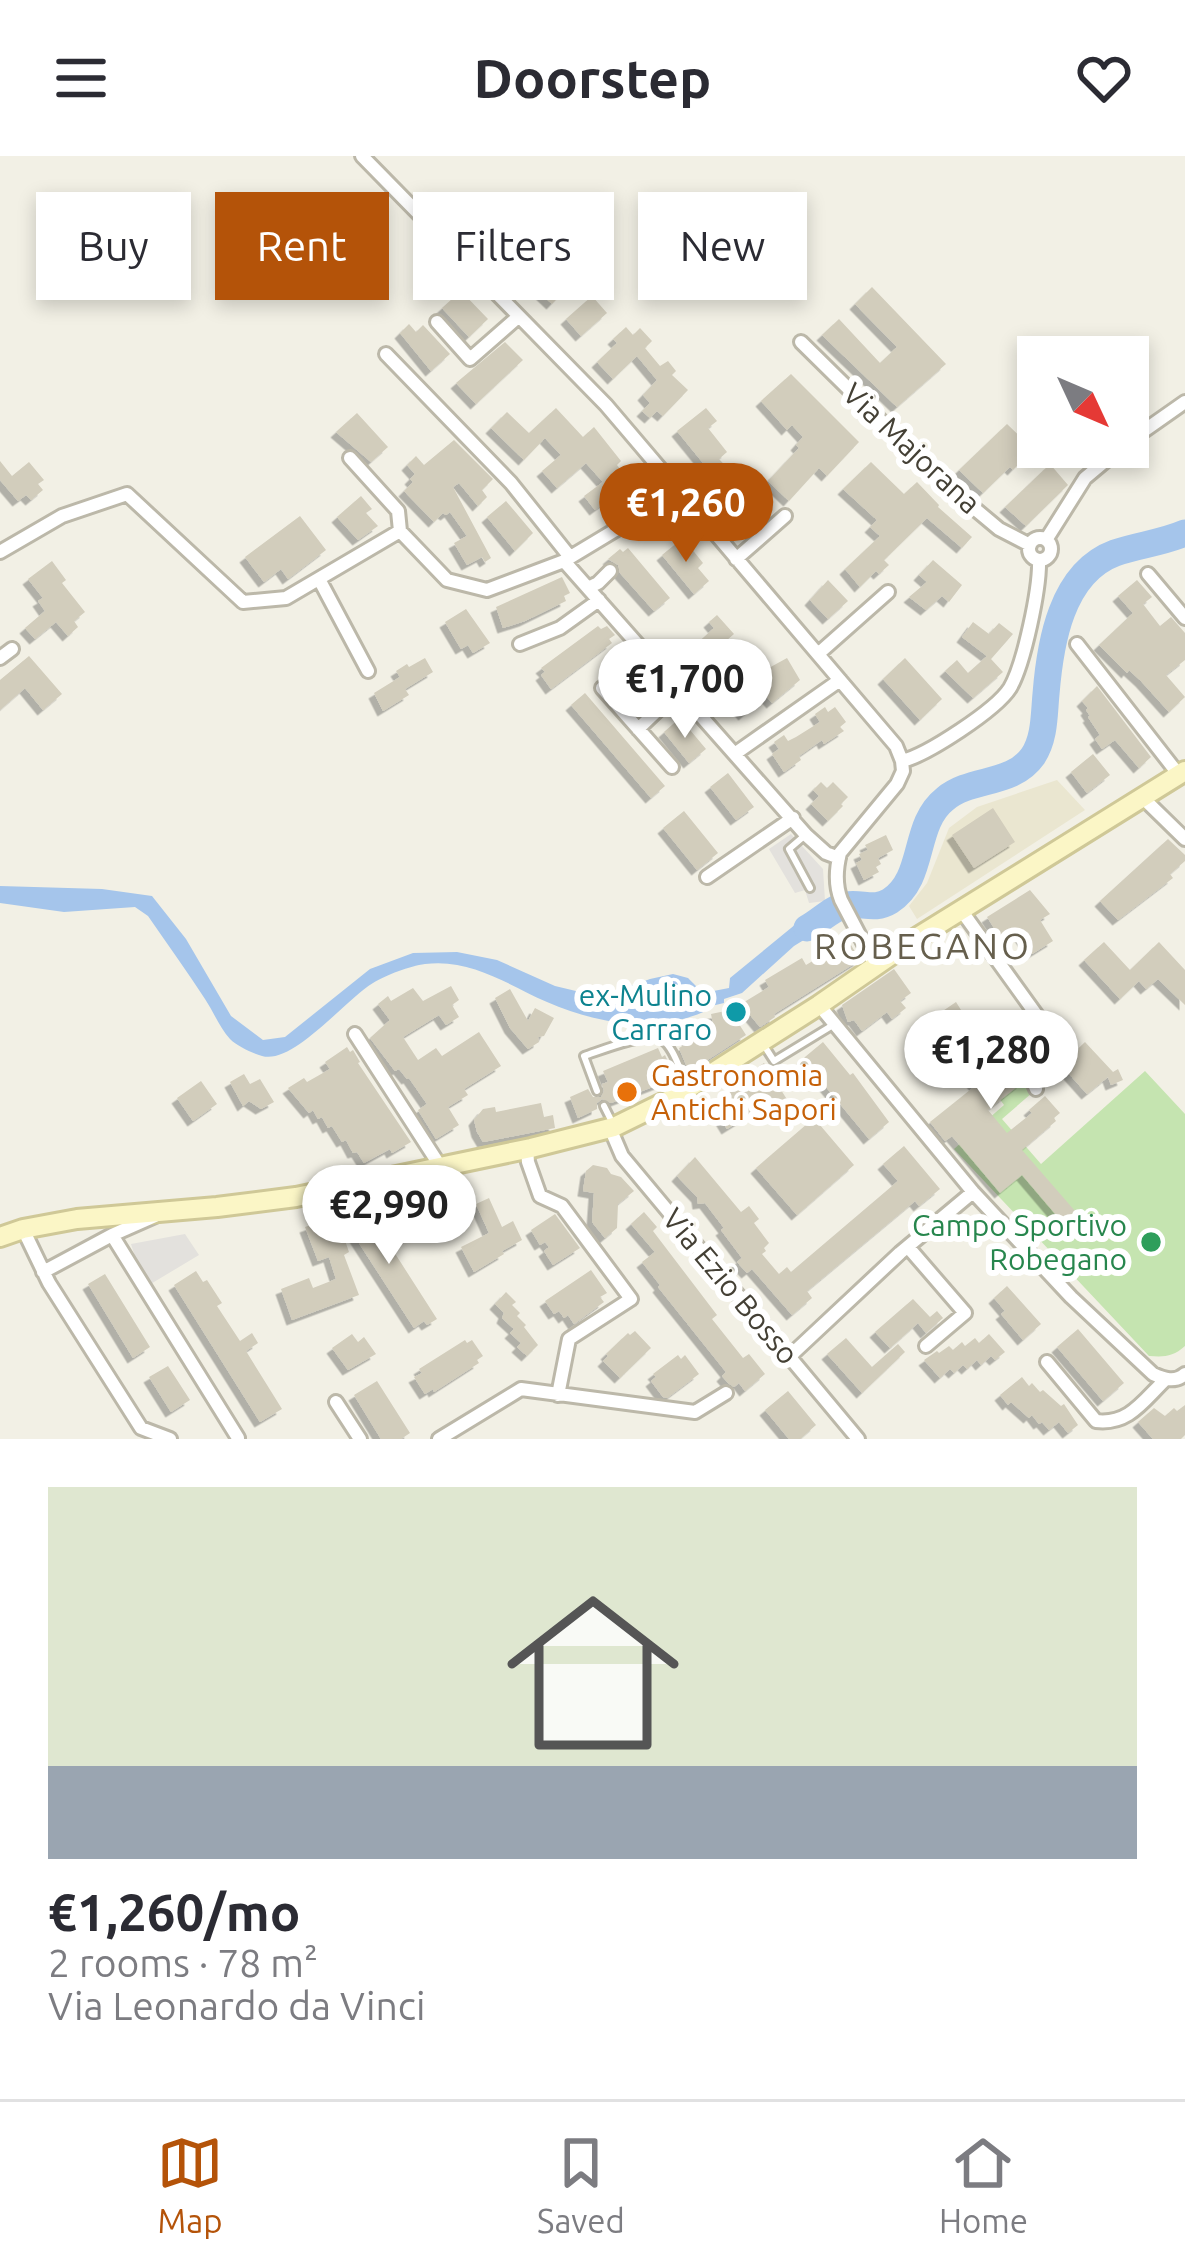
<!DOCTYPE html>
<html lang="en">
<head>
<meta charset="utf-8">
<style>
  :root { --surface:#fff; --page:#f2f2f3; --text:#2b2b33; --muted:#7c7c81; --line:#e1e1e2; --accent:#b45309 }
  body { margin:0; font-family:Ubuntu,sans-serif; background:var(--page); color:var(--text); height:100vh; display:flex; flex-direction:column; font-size:45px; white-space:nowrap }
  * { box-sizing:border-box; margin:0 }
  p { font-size:39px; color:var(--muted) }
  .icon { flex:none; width:66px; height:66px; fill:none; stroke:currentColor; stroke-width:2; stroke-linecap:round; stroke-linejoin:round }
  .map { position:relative; height:1283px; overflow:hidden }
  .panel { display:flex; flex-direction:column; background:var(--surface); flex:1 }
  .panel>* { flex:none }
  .guide { position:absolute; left:36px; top:36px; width:1113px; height:108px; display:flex; gap:24px }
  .needle { width:78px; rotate:134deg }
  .fabs { position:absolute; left:1017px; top:180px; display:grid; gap:24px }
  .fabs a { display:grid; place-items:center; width:132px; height:132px; border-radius:0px; background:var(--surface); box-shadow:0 6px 18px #0003; font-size:60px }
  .price { position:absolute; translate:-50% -102px; padding:0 27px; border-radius:42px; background:#fff; color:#222; font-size:39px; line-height:78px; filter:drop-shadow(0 3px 6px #0008) }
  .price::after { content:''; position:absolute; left:50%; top:72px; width:36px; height:27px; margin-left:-18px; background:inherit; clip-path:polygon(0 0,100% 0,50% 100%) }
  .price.current { background:var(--accent); color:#fff }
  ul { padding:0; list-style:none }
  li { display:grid; align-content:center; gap:24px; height:636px; padding:0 48px }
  li span { display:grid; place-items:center; height:372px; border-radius:0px; color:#555 }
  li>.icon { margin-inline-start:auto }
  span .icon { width:216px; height:216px; fill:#fffc; stroke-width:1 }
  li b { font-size:51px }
  .pill { padding:0 42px; border-radius:0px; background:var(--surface); box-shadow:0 6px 18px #0003; font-size:42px; line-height:108px }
  .pill.current { background:var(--accent); color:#fff }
  header { display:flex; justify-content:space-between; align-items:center; height:156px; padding:0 48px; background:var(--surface); font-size:54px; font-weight:600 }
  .menu { display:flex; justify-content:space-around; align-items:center; height:168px; border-top:3px solid var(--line); background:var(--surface); font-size:33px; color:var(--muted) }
  .menu a { display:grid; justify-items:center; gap:6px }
  .menu .current { color:var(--accent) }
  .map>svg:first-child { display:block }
  .education { fill:#eae6d0 }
  .green { fill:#c5e4b0 }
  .parking { fill:#e3e1dd }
  .water { fill:#a5c5eb }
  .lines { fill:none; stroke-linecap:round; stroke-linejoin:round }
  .river { stroke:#a5c5eb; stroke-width:27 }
  .building { fill:#d2cdbc; filter:url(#shadow) }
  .lane-casing { stroke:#bcb8a9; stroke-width:12 }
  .street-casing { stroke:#bcb8a9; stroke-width:18 }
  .secondary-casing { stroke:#cfc897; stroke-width:24 }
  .lane { stroke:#fff; stroke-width:6 }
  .street { stroke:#fff; stroke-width:12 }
  .secondary { stroke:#fbf6c6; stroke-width:18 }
  .culture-dot { fill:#0f9aa8; stroke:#fff; stroke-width:4.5 }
  .food-dot { fill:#e8710a; stroke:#fff; stroke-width:4.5 }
  .leisure-dot { fill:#2e9e5b; stroke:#fff; stroke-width:4.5 }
  .labels { text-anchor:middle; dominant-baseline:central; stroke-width:12; stroke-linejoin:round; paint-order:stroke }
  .street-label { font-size:30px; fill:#444035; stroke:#fff }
  .culture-label { font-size:30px; fill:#0d838f; stroke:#fff; text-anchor:end }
  .food-label { font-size:30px; fill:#c56008; stroke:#fff; text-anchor:start }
  .leisure-label { font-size:30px; fill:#27864d; stroke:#fff; text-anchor:end }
  .quarter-label { font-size:36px; letter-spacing:3px; fill:#665f4d; stroke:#fff }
</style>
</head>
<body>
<header><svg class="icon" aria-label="menu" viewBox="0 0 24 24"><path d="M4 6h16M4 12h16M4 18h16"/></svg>Doorstep<svg class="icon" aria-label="heart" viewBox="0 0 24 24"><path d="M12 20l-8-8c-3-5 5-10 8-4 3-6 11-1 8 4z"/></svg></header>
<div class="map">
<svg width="1185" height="1283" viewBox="0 0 1185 1283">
  <defs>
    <filter id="shadow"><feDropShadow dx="-5.5" dy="5.5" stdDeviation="0" flood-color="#0004"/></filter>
  </defs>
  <rect width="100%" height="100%" fill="#f2f0e5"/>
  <path class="education" d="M1057,624L1085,654L917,763L909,750L927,727L949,672L977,651Z"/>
  <path class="green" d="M1004,901L1032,937L1002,963L1041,1008L1145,915L1185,958V1190C1173,1201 1164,1201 1149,1200L954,993L1004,949L982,919Z"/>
  <path class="parking" d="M791,678L823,713L825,745L809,747L805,734L795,737L769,693Z
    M185,1078L199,1099L149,1129L138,1110L131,1088Z"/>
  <path class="water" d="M0,730L102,733L152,740L186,783L231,860L263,884L285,881L370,813L413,797L457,796L497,804L555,830L601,841L650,823L673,818L688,822L703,837L729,832L730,822L813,754L830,744L841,761L794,790L742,837L724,843V847L707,851L708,854C657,878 597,868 547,846C508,829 471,802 425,808C410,810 386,819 373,827C345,844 293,909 262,900C252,897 237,890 230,883C220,872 213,855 205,843C187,815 167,788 148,760L135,751L64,756L0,747Z"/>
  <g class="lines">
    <path class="river" d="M807,772C819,766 832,752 846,749C862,746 874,755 890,745C926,722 912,669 945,643C971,621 1012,630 1033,600C1045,582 1044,558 1046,538C1050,488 1061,417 1115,397C1138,389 1162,387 1185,377"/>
  </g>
  <path class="building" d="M524,79L530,85L532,83L545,96L541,100L562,121L576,108L592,123L583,132L575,124L552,148L536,133L547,122L532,105L516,120L499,103Z
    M872,131L946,208L897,251L822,179L839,163L880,207L897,191L855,148Z
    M461,135L488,163L469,181L442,152Z
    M592,140L607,157L581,180L566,163Z
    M409,168L416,176L423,169L450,198L431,215L400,177Z
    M626,171L633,179L640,172L652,185L645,192L660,210L668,205L676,215L672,219L688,234L663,260L657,255L650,262L642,255L650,247L643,239L657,224L637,200L613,223L597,206L617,187L613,183Z
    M505,186L523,204L476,248L456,227Z
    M791,218L859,286L827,320L819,312L789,345L768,325L799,292L796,289L803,281L792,269L787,274L761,245Z
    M556,252L583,281L594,271L621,305L617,309L624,318L628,314L641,332L615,347L611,342L595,354L584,340L603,326L586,307L557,332L542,315L561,299L545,282L524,304L491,272L507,256L529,277Z
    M706,252L717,265L708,272L727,296L719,303L734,319L721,329L677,275Z
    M357,257L388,291L371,306L336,276Z
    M1007,268L1033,293L1013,314L1010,311L983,337L959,314Z
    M454,284L493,323L482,334L487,341L478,350L459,327L453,331L491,402L485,406L482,401L467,409L454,387L467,380L450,356L446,359L443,357L434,366L404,335L413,326L410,323L415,318L407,309L416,300L424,309Z
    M0,305L12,320L29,306L44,324L38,328L43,334L31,344L26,339L18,345L0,324Z
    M871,306L904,338L917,326L939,349L938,351L972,381L962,392L927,362L884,404L889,409L879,418L876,415L860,431L845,413L880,380L870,371L877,364L843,333Z
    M1050,308L1068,329L1026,370L1005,351Z
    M749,334L768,354L764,358L767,362L749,377L728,355Z
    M361,340L372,353L366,357L378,370L358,384L337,361Z
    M506,345L533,377L515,395L487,361Z
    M300,360L326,394L288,423L281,413L264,426L245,401Z
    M683,382L703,407L698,412L709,425L694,438L662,399Z
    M628,392L670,442L654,455L620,417L618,409L608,403L620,393L623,396Z
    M933,404L962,429L949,446L942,440L926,454L909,441L927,426L919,419Z
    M52,405L66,424L62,427L85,456L74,465L78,471L68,480L56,466L35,483L25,472L45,455L38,445L43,442L28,423Z
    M562,421L570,437L564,440L566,445L525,465L503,472L496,451Z
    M828,424L848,445L828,463L810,444Z
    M1137,424L1152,441L1143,448L1160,470L1171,461L1185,477V504L1166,519L1185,541L1169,556L1141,525L1129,514L1127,517L1099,489L1133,457L1118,440Z
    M466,453L490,487L473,497L468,489L461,493L445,466Z
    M717,459L734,478L704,504L693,491L714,472L709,466Z
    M973,466L989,478L999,467L1013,478L991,503L1003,516L973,542L945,515L957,504L968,517L987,500L962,481Z
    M598,470L601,473L607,470L615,479L609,483L612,487L551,533L541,519L545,516L541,512Z
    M29,500L62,538L43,554L25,532L0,554V524Z
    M425,502L433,516L405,533L409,539L383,555L374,537L400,521L396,515L407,508L409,511Z
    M628,502L655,533L637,547L610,517Z
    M787,502L800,524L772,547L766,540L744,559L732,546L730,548L715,529L736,512L752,533L770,517L767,513Z
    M905,502L942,543L920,564L883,523Z
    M1097,530L1151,601L1139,612L1115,584L1102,593L1095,583L1100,579L1088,561L1090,560L1086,554L1088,552L1082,545Z
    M585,537L665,630L651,642L571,549Z
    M825,551L828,556L835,551L846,566L840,571L844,575L824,588L822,584L799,600L801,604L784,616L772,598L779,593L774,586L784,579L788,585L796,581L820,566L815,558Z
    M680,562L706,593L689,607L664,576Z
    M1093,598L1110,619L1087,637L1071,616Z
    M728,617L754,651L736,664L710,631Z
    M821,626L827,632L833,626L848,641L841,648L843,650L828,665L811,648L819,640L813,634Z
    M993,652L1015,686L974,712L952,679Z
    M684,655L718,697L697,714L663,672Z
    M886,679L893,694L878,702L881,708L876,711L879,716L864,724L856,707L862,704L859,698L868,694L865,689Z
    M1168,683L1185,699V705L1170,718L1173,722L1118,764L1100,745Z
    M1030,734L1050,758L1040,764L1053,785L1032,798L1015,772L1000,781L987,761Z
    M1104,786L1130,814L1159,786L1185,814V849L1158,823L1146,833L1139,825L1120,843L1084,804Z
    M851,789L860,804L774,858L775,861L760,871L741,848L769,831L765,824L802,802L806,809L816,803L820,809Z
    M894,813L911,837L900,845L906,852L892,863L887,856L862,875L854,864L848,866L842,849Z
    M451,830L459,844L452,849L459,861L446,869L439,859L403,881L418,904L436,892L442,900L479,876L501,910L464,933L468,939L448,951L459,969L436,983L418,954L427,948L409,922L407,923L399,913L395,915L370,882L390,864L378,848L388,840L391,845L413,832L423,845Z
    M510,833L528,865L535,852L554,862L544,880L538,881L539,886L528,893L510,872L495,842Z
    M956,846L998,913L1007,906L1022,927L988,954L1007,977L1032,957L1029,954L1045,940L1060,957L1054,962L1056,965L1022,994L1075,1055L1062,1066L1022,1019L1000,1037L952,980L945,985L930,966L975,930L947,891L939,897L918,872Z
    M730,854L746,879L689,916L679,892L688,887L685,874L713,868L711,858Z
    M823,886L850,919L853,917L889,966L869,983L817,920L807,928L793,911Z
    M1085,886L1113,916L1118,913L1123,924L1111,929L1108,921L1087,938L1061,909Z
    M347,891L350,896L353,894L360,906L358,907L411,986L392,997L390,993L364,1007L357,996L353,997L346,984L342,986L332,970L328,972L322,961L318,963L313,954L309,957L288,932L304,922L307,926L330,913L325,906Z
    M658,892L662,901L665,899L676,922L611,947L602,943L597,947V953L578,962L570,941L588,933L593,941H601L604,935L602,928L608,926L603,915Z
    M764,907L788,945L772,956L767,948L727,973L711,947L744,927L741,922Z
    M244,918L250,928L260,923L274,946L261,953L249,945L243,950L230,926Z
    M201,925L217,948L193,965L177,942Z
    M541,947L544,961L553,959L555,972L483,986L477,976L474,964L483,953L495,951L496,956Z
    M814,962L854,1009L797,1059L756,1012Z
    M904,990L940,1033L919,1050L915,1045L807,1135L812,1142L792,1159L752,1113L747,1117L737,1106L742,1102L721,1074L724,1072L705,1047L698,1048L697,1041L677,1020L695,1001L741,1056L749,1050L759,1063L754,1067L769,1087L764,1092L766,1095L762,1098L779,1118L787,1111L791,1116L898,1025L883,1008Z
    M593,1009L607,1012L611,1018L621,1021L634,1035L618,1048L617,1072L605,1082L592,1066L594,1037L583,1035L586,1015Z
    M489,1042L502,1071L513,1065L522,1084L502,1095L504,1098L474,1116L461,1091L489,1077L476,1048Z
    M362,1046L437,1163L427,1169L424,1165L414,1172L344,1064L354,1058L351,1053Z
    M644,1056L657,1071L653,1075L717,1159L712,1163L743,1202L749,1198L765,1218L745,1235L739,1227L734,1231L728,1227L722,1220L726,1216L658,1131L660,1129L642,1106L655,1096L631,1068Z
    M555,1058L580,1092L553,1109L544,1095L549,1091L545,1086L540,1089L531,1074Z
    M322,1065L326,1075L339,1067L349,1096L344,1099L359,1139L292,1164L281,1133L309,1122L313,1132L336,1123L329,1101L318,1105L305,1071Z
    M591,1114L607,1137L600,1141L604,1146L574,1168L568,1159L564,1162L559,1155L554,1158L545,1145Z
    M196,1115L203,1126L207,1124L222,1147L217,1150L240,1185L252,1177L258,1187L246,1195L282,1253L260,1266L174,1129Z
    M105,1118L150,1191L133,1202L88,1128Z
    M1007,1130L1041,1168L1023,1184L1001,1158L1005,1155L994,1142Z
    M506,1136L516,1146L512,1149L520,1157L517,1160L526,1169L524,1171L538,1189L527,1200L517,1191L521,1187L510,1177L514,1173L502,1162L504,1157L495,1148Z
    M913,1143L930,1161L937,1155L943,1162L926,1177L918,1167L890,1192L875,1176Z
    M1078,1173L1124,1227L1103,1245L1057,1191Z
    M635,1175L651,1192L620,1222L603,1205L608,1200L606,1198L628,1177L630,1179Z
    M352,1178L358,1186L364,1181L376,1198L348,1214L332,1192Z
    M989,1178L1005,1196L995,1204L991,1200L981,1209L977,1204L967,1213L963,1209L954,1217L950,1213L940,1222L924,1204L937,1195L939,1197L949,1190L953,1194L962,1186L965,1190L975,1182L979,1187Z
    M846,1182L872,1211L898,1188L905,1196L862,1237L827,1198Z
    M465,1184L467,1187L472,1184L483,1200L477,1204L479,1207L434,1236L433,1233L425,1238L414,1221L422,1217L419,1213Z
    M678,1199L681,1203L685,1199L699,1218L667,1242L663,1241L651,1225L656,1221L653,1218Z
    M168,1210L190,1244L171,1256L149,1221Z
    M1022,1221L1029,1230L1032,1227L1040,1236L1043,1234L1061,1250L1064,1248L1078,1269L1068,1277L1059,1266L1049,1274L1042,1266L1039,1268L1032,1259L1029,1262L1011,1246L1008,1249L1000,1239Z
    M377,1225L410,1277L401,1283H381L354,1239Z
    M788,1235L816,1269L800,1283H789L765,1254Z
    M1185,1249V1279L1181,1283H1153L1138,1266L1154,1252L1165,1260L1174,1252L1177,1255Z"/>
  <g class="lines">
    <g class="lane-casing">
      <path id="lane" d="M803,681L789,693L810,732
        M765,891L774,905L833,869
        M597,935L584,900C600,895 648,875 662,884C674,891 680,916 687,928
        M604,950L613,968"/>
    </g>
    <g class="street-casing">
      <path id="street" d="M362,0L606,249L896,590L902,605
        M437,166L470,203L518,161
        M801,186L944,327L999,373L1030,389
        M386,198L511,327L570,401
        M1128,286L1185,246
        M350,302L398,355L400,375
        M1029 393a11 11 0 1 1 22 0a11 11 0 1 1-22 0Z
        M1046,384L1085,322L1122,291
        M0,396L62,360L127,338L243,446L286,442L400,375L447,424L487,434L564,405L680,335
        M736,403L785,360
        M564,405L806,679L826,697L839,702
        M1148,418L1185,462
        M319,423L368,515
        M588,432L598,427L610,415
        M520,488L560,472L599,444
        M1077,488L1179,619
        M818,498L888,436
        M0,502L12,493
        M602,532L672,611
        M638,573L680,533
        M736,597L840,524
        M902,605C927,599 996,554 1010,532C1024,508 1040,432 1039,404
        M1142,641L1185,683
        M707,721L793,662
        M961,754L1038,861L1005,886L1032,923L1036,933
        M875,809L841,744C835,729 836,713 840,697L897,628L903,615L902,605
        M819,849L973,1036L1071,1141L1153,1218C1164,1223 1175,1227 1185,1218
        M355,878L440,1010
        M610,972L622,1000L858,1283
        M527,993L528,1006L540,1040L562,1050L631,1143L569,1183L558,1239
        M23,1073L49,1127L141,1272L170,1283
        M112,1079L238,1282
        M908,1091L965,1157L926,1190
        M43,1116L112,1079L155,1060
        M790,1200L900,1097L973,1036
        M1047,1206L1096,1265C1129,1269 1143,1245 1166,1223
        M336,1246L360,1283
        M439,1283L521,1233L695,1256L726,1237"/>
    </g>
    <g class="secondary-casing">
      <path id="secondary" d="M0,1081L23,1073L77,1063L217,1051L296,1041L531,992L614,971L673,942L819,849L913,784L1185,615"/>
    </g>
    <use href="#lane" class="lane"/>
    <use href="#street" class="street"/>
    <use href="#secondary" class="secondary"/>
  </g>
  <circle class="culture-dot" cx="736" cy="856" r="12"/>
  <circle class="food-dot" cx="627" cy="936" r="12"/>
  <circle class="leisure-dot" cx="1151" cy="1086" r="12"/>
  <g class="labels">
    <g class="street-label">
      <text transform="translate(912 292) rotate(43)">Via Majorana</text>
      <text transform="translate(731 1130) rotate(50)">Via Ezio Bosso</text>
    </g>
    <g class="culture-label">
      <text x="712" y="839">ex-Mulino<tspan x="712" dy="34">Carraro</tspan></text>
    </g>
    <g class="food-label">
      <text x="651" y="919">Gastronomia<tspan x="651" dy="34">Antichi Sapori</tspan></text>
    </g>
    <g class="leisure-label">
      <text x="1127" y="1069">Campo Sportivo<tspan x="1127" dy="34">Robegano</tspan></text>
    </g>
    <g class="quarter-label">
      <text x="923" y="789">ROBEGANO</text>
    </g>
  </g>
</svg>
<div class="fabs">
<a><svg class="needle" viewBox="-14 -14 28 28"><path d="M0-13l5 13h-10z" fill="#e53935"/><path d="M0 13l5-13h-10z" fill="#7c7c81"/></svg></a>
</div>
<b class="price current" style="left:686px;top:409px">€1,260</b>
<b class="price" style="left:685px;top:585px">€1,700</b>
<b class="price" style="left:991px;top:956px">€1,280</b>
<b class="price" style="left:389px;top:1111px">€2,990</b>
<div class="guide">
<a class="pill">Buy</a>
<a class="pill current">Rent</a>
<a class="pill">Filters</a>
<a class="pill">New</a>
</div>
</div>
<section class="panel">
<ul>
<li><span style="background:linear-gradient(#dfe7d0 75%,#9aa5b1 0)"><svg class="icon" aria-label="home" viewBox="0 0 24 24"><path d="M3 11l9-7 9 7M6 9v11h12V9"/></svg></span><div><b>€1,260/mo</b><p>2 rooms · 78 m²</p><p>Via Leonardo da Vinci</p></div></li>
</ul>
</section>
<nav class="menu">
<a class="current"><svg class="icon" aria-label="map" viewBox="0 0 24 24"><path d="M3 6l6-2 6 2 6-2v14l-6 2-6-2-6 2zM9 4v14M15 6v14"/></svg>Map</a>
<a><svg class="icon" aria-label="saved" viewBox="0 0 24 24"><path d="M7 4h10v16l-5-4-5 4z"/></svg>Saved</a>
<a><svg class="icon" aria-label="home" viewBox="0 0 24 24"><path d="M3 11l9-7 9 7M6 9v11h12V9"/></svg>Home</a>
</nav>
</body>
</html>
